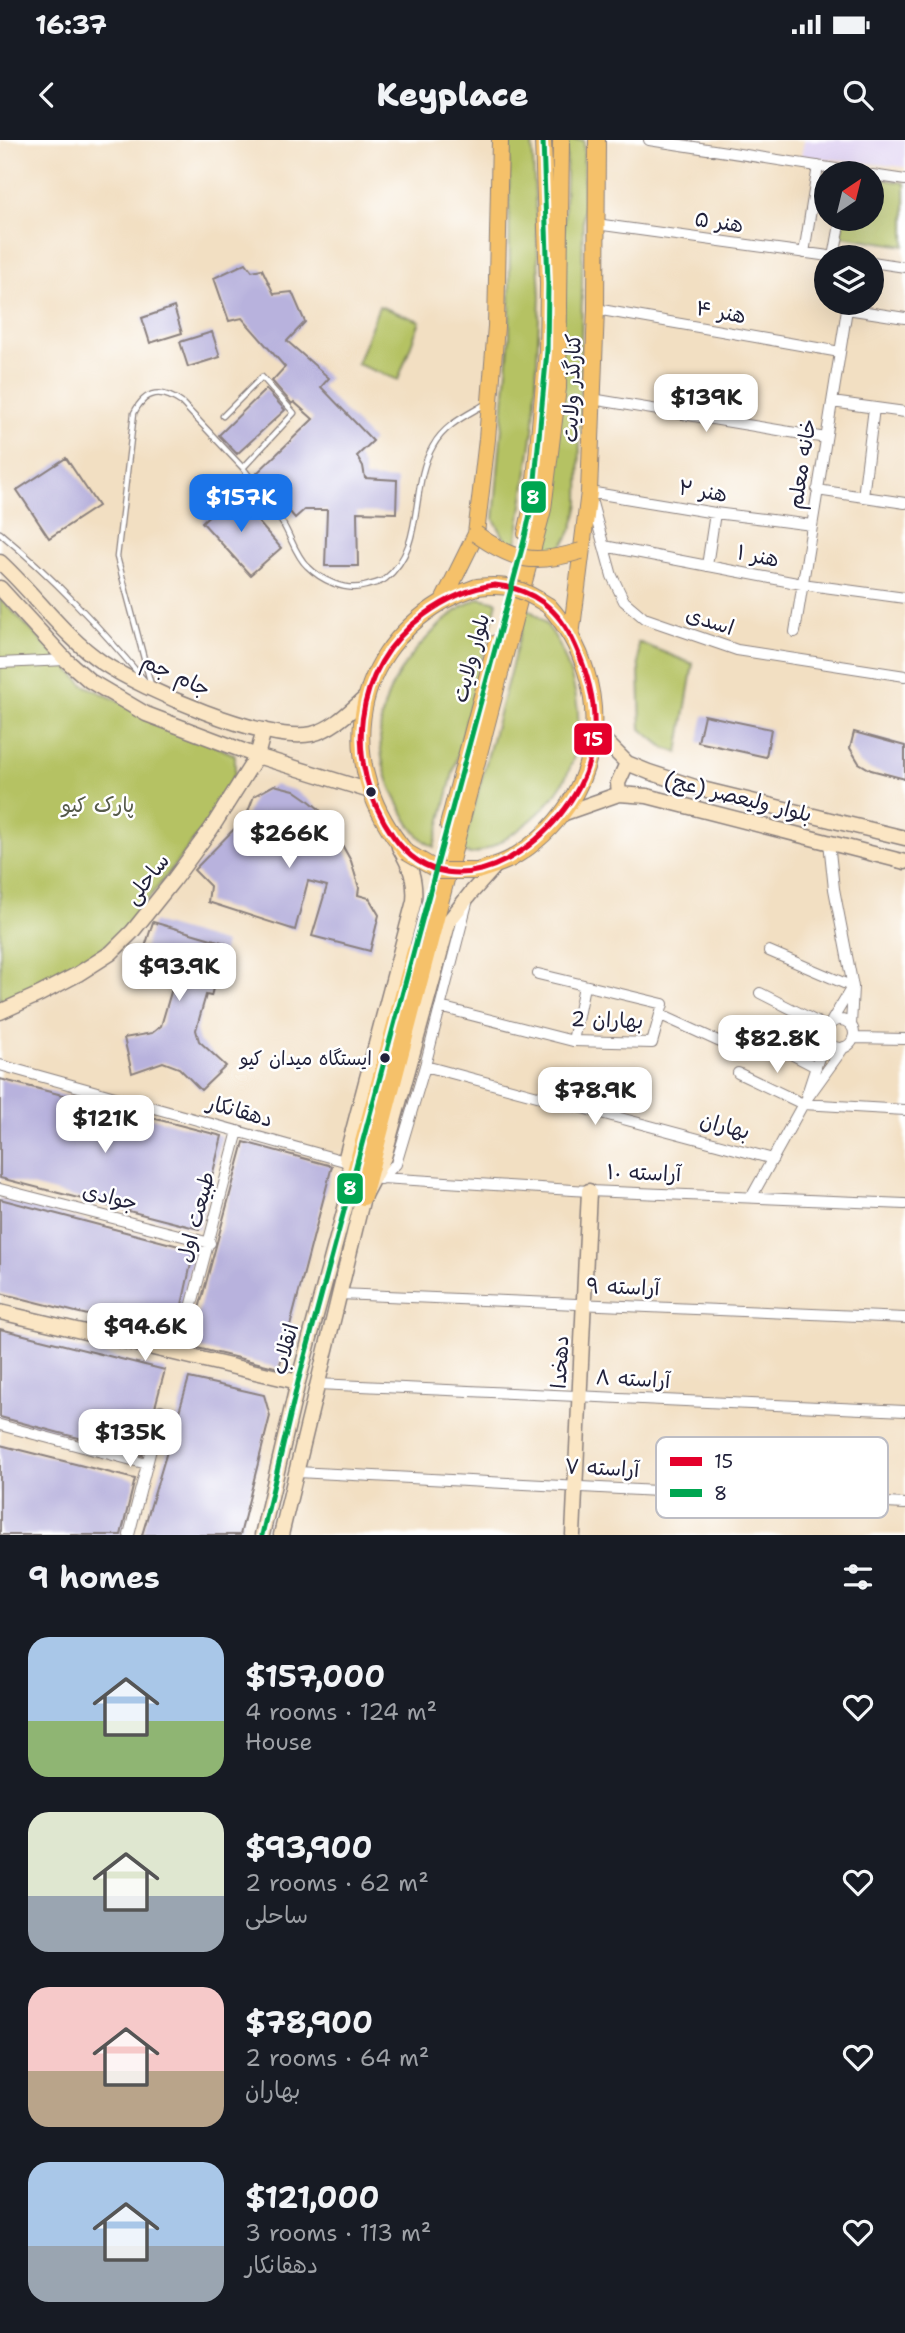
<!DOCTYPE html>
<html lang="en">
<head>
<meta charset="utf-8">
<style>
  :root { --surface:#171b24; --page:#20242c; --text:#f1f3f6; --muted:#9ea1a6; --accent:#1a73e8 }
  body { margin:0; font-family:"Shantell Sans","Playpen Sans Arabic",sans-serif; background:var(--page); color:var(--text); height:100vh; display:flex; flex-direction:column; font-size:26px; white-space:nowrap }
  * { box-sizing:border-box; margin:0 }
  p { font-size:23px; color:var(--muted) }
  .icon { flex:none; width:38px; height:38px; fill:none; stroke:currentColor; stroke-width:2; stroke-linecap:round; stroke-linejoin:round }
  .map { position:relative; height:1395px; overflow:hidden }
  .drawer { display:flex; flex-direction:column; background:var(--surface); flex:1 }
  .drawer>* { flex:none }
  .needle { width:46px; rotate:35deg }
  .buttons { position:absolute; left:814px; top:21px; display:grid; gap:14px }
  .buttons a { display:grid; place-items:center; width:70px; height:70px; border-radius:50%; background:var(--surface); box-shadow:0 7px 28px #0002; font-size:35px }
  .price { position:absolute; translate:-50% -60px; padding:0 16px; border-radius:14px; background:#fff; color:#222; font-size:23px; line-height:46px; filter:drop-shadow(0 2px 4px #0008) }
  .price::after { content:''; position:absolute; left:50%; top:42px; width:21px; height:16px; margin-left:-10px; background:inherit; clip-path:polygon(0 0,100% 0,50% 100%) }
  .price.on { background:var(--accent); color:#fff }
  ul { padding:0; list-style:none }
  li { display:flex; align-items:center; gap:21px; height:175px; padding:0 28px }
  li span { display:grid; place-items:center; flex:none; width:196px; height:140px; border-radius:21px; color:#555 }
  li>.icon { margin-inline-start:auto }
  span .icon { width:84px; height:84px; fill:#fffc; stroke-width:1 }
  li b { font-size:30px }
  h2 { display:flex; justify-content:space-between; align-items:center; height:84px; padding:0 28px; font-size:30px }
  .status { display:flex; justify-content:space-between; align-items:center; height:49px; padding:0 35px; background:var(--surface); direction:ltr }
  .status svg { height:19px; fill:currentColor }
  header { display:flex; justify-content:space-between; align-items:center; height:91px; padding:0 28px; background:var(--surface); font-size:32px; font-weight:800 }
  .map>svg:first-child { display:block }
  .built { fill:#e1d4f3 }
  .green { fill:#b5c264; stroke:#6c7250; stroke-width:2 }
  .building { fill:#b8b2dd }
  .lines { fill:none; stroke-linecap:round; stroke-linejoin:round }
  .lane-casing { stroke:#8a807e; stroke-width:7 }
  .street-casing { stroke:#8a807e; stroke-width:12 }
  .secondary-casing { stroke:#8a807e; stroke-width:17 }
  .primary-casing { stroke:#8a807e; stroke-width:18 }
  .lane { stroke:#fff; stroke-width:4.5 }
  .street { stroke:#fff; stroke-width:10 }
  .secondary { stroke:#fbe6c4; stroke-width:14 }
  .primary { stroke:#f5c16b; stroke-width:16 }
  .primary-bridge-casing { stroke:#8a807e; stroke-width:18; stroke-linecap:butt }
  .primary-bridge { stroke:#f5c16b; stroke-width:16 }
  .bus-1-casing { stroke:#fff; stroke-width:10 }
  .bus-2-casing { stroke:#fff; stroke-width:10 }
  .bus-1 { stroke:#e4002b; stroke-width:5 }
  .bus-2 { stroke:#00a651; stroke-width:5 }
  .bus-dot { fill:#22223b; stroke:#fff; stroke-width:2.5 }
  .labels { text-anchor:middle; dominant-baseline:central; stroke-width:5; stroke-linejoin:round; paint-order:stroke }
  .bus-label { font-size:19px; fill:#22223b; stroke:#fff; text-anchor:end }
  .street-label { font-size:21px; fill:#22223b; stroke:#fff }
  .park-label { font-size:21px; fill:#555a49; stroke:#fff }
  .key { fill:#fff; stroke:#bdbdc4; stroke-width:2 }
  .key-label { font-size:19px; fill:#22223b }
  .line-badge { stroke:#fff; stroke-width:2.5 }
  .badge-label { font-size:19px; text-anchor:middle; font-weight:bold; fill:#fff }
</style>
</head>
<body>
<div class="status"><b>16:37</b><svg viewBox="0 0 49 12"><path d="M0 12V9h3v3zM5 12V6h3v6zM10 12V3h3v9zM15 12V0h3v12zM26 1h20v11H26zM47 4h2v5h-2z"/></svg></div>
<header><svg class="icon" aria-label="back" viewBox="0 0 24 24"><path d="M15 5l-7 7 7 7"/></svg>Keyplace<svg class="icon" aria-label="search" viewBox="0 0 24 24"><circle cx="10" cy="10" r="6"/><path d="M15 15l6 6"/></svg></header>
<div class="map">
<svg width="905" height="1395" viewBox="0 0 905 1395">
  <rect width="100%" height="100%" fill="#fff"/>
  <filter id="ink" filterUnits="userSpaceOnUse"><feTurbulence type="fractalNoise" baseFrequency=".0143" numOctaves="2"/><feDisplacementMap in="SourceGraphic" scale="14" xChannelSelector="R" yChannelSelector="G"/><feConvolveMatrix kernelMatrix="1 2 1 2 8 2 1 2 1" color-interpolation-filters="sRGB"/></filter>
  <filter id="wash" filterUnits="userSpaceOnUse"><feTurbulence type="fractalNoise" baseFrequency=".00686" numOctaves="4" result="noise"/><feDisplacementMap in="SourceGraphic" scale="28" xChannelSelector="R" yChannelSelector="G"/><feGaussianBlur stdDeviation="1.57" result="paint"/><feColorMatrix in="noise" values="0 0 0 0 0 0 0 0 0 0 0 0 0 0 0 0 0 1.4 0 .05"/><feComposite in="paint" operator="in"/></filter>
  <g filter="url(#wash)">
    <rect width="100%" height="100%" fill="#f2dfc2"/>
    <path class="built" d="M804,0H905V27L801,16Z"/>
    <path class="green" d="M509,0H532L540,157L534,284L516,406L506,401L494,379L510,194Z
      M567,0H584L579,363C575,383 571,396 558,411H540L557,311Z
      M872,37L905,43V106L841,96L843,79H872Z
      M379,166L420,181L398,240L357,224Z
      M0,458L84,545L235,615V634L204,687L140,770L114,800L84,822L49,842L0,862Z
      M480,458L497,462L434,707C417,699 409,684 400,667C365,602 377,549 428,497C442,482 460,465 480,458Z
      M527,469C548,480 559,501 567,524C594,598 573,657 505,699C496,704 481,714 471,714C467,714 464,713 460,712L465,701Z
      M638,502L693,524L678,613L665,608L641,589Z"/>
    <g id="blocks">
      <path class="building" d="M246,123L252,131L262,129L274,154L292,152L305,182L287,201L329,238L321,247L373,301L357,316L363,326L365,338L397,340L396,373L357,372L358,426H325L327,370H304L295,378L257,333L313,279L294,262L292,264L272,241L285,227L242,178L229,181L214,138Z
        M174,167L182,193L150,203L142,178Z
        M212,192L220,217L188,227L180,202Z
        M266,249L285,270L237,314L219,295Z
        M66,318L98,366L49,398L17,350Z
        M233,353L281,408L250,435L202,382Z
        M704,575L771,589L766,617L698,602Z
        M854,592L905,606V639L871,630L859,623L850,608Z
        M274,645L294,650L307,659L319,669L331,685L351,721L359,748L358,755L369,758L379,775L370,811L312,796L327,746L308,741L295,790L208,762L210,746L194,730L246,677L254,656Z
        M153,782L225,803L211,856L206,855L196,890L199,901L226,926L201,950L179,928L163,922L132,933L124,898L152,893L161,886L173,845L136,835Z
        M0,939L222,996L199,1089L0,1038Z
        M244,1002L332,1026L279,1228L189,1206Z
        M0,1059L194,1110L175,1197L0,1153Z
        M0,1189L165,1230L142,1315L0,1277Z
        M189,1238L264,1255L270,1276L240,1395H142Z
        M0,1305L135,1339L121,1395H0Z"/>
    </g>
  </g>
  <g filter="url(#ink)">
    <use href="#blocks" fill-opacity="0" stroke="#8a807e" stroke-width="2"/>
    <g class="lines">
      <g class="lane-casing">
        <path id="lane" d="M223,276L262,237L294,273L243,328C257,346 271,364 283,384C291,397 296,416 307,426C321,440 345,452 365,446C371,444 380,443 385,439C426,407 409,347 433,306C444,285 467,275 487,263
          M0,393C55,439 98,485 144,540
          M151,545L117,417L134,273C146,249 162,249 182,263L243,328"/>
      </g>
      <g class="street-casing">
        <path id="street" d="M649,0L862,33
          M872,35L905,40
          M596,84L836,117
          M804,113L818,26
          M834,117L841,79
          M872,122L905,127
          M596,169L840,212
          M847,169L905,178
          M592,259L826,298
          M832,262L905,272
          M817,350L905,363
          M863,357L874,268
          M812,385L715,373L589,352L612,436L624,461L644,478L737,510L905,536
          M604,406L802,444L905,458
          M707,426L715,373
          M795,492L848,163
          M0,523L66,520
          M829,702L834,749L853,847L851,885
          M769,811L853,847
          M760,853L827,887
          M440,867L573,901L652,903L663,864L538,834
          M661,875L729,906
          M826 894a14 14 0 1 1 28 0a14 14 0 1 1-28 0Z
          M831,882L852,847
          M745,890L816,927
          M853,898L905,899
          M573,901L584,846
          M0,925L348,1022
          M425,926L773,1019
          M738,933L803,964L905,970
          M807,954L826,896
          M382,1038L589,1051L905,1064
          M380,1039L396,1024L425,926L467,763
          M0,1049L210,1103
          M752,1056L803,964L844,907
          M339,1154L905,1178
          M179,1213L238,991
          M317,1244L905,1271
          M0,1285L147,1324
          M297,1332L905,1364
          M129,1395L161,1270"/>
      </g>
      <g class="secondary-casing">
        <path id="secondary" d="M0,422C35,454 63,496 103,523C142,549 266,604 312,594C333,589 349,572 365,558
          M0,448L66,520L90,541L146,574L257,616L370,651
          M594,590L627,623L649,632L698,648L905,698
          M619,654L618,643L627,623
          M562,674L619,654L647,656L905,722
          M0,872L40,854L78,834L111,813L132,792L172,742L211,689L257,616L264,590
          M0,1172L298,1242
          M262,1395L298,1242L354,1035L346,1017L414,761C416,739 410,726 399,707
          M281,1395L363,1057L384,1017L449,781L470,754L496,725
          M573,1395L589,1051"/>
      </g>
      <g class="primary-casing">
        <path id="primary" d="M526,394L533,361L547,211L548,144L543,0
          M443,461L476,394L487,299L496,186L500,0
          M571,496L589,352L596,169L597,0
          M448,685L496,503
          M406,712C337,630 347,519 442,462C453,455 466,451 477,447
          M477,731C489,727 502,724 512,718C606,662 619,546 549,466
          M354,1035L415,811
          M363,1057L543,369L558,248L561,0"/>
      </g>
      <use href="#lane" class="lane"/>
      <use href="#street" class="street"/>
      <use href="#secondary" class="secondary"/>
      <use href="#primary" class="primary"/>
      <g class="primary-bridge-casing">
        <path id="primary-bridge" d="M476,394C515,422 535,425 581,411
          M477,447C509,443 522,449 549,466
          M406,712L439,731H477"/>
      </g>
      <use href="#primary-bridge" class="primary-bridge"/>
      <g class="bus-1-casing">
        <path id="bus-1" d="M495,445C534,449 559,469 575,505C591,540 600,579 590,618C571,695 455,785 393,696C343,624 351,529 424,475C446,459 468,448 495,445Z"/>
      </g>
      <g class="bus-2-casing">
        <path id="bus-2" d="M262,1395L298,1242L524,401L533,361L547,211L548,144L543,0"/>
      </g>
      <use href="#bus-1" class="bus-1"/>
      <use href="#bus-2" class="bus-2"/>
    </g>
  </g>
  <g class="bus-dot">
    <circle cx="371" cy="652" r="6"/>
    <circle cx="385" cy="918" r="6"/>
  </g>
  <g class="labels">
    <g class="bus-label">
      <text x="372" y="918">ایستگاه میدان کیو</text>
    </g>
    <g class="street-label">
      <text transform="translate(719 82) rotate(8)">هنر ۵</text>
      <text transform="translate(721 172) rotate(10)">هنر ۴</text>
      <text transform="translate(572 248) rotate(-88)">کنارگذر ولایت</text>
      <text transform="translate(802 324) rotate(-81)">خانه معلم</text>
      <text transform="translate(703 351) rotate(9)">هنر ۲</text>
      <text transform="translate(758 416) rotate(11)">هنر ۱</text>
      <text transform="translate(710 481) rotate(18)">اسدی</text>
      <text transform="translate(471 518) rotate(-75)">بلوار ولایت</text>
      <text transform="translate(176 535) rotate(25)">جام جم</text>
      <text transform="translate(738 657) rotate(14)">بلوار ولیعصر (عج)</text>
      <text transform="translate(147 739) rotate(-52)">ساحلی</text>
      <text transform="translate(607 880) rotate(2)">بهاران 2</text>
      <text transform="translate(240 971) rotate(16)">دهقانکار</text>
      <text transform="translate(725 986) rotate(15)">بهاران</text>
      <text transform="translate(644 1033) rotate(2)">آراسته ۱۰</text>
      <text transform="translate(110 1057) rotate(14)">جوادی</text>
      <text transform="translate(196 1077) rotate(-75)">طبیعت اول</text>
      <text transform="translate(623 1147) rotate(2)">آراسته ۹</text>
      <text transform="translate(285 1209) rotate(-75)">انقلاب</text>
      <text transform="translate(560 1222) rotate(-87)">دهخدا</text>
      <text transform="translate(633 1239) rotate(3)">آراسته ۸</text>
      <text transform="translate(602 1328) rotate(3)">آراسته ۷</text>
    </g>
    <g class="park-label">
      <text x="98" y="665">پارک کیو</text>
    </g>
  </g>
  <rect x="656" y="1297" width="232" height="81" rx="10" class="key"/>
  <rect x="670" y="1317" width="32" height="9" fill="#e4002b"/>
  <rect x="670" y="1349" width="32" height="8" fill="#00a651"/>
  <g class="key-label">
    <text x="714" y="1328">15</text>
    <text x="714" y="1360">8</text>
  </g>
  <g class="line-badge">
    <rect x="520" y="340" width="27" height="34" rx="7" fill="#00a651"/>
    <rect x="573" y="582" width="40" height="34" rx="7" fill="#e4002b"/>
    <rect x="336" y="1032" width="28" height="33" rx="7" fill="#00a651"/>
  </g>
  <g class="badge-label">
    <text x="533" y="364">8</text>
    <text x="593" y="606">15</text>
    <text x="350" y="1055">8</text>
  </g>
</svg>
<div class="buttons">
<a><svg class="needle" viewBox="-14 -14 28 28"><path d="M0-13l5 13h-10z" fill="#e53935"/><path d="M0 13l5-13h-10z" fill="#9ea1a6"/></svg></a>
<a><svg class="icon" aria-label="layers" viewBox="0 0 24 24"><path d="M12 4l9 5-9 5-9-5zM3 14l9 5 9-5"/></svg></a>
</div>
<b class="price" style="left:706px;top:294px">$139K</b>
<b class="price on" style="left:241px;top:394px">$157K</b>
<b class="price" style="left:289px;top:730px">$266K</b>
<b class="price" style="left:179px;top:863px">$93.9K</b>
<b class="price" style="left:777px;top:935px">$82.8K</b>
<b class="price" style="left:595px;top:987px">$78.9K</b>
<b class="price" style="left:105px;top:1015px">$121K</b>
<b class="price" style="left:145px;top:1223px">$94.6K</b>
<b class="price" style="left:130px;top:1329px">$135K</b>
</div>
<section class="drawer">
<h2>9 homes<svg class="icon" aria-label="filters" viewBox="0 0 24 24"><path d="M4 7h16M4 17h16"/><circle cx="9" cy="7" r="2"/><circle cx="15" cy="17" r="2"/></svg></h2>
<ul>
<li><span style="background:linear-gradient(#a9c7e8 60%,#8fb573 0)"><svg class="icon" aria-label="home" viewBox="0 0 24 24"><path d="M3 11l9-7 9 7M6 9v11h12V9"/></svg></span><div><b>$157,000</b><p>4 rooms · 124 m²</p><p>House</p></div><svg class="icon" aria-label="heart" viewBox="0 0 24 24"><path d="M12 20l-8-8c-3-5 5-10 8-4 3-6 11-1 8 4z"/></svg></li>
<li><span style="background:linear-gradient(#dfe7d0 60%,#9aa5b1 0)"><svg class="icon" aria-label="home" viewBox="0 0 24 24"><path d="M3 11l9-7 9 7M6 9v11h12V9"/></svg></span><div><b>$93,900</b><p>2 rooms · 62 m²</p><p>ساحلی</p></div><svg class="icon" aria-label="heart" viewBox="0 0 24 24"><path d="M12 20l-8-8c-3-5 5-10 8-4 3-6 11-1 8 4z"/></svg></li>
<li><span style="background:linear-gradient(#f6c9c9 60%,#b9a48a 0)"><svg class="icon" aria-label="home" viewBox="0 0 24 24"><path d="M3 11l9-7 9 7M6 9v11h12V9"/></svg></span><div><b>$78,900</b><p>2 rooms · 64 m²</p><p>بهاران</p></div><svg class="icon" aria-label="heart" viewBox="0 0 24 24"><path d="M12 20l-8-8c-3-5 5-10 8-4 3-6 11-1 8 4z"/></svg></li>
<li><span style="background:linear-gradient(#a9c7e8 60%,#9aa5b1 0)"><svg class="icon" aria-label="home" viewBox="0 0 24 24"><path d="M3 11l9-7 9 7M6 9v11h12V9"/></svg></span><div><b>$121,000</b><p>3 rooms · 113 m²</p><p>دهقانکار</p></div><svg class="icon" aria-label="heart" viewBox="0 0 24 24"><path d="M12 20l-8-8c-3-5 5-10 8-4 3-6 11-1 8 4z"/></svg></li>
</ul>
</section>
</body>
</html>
